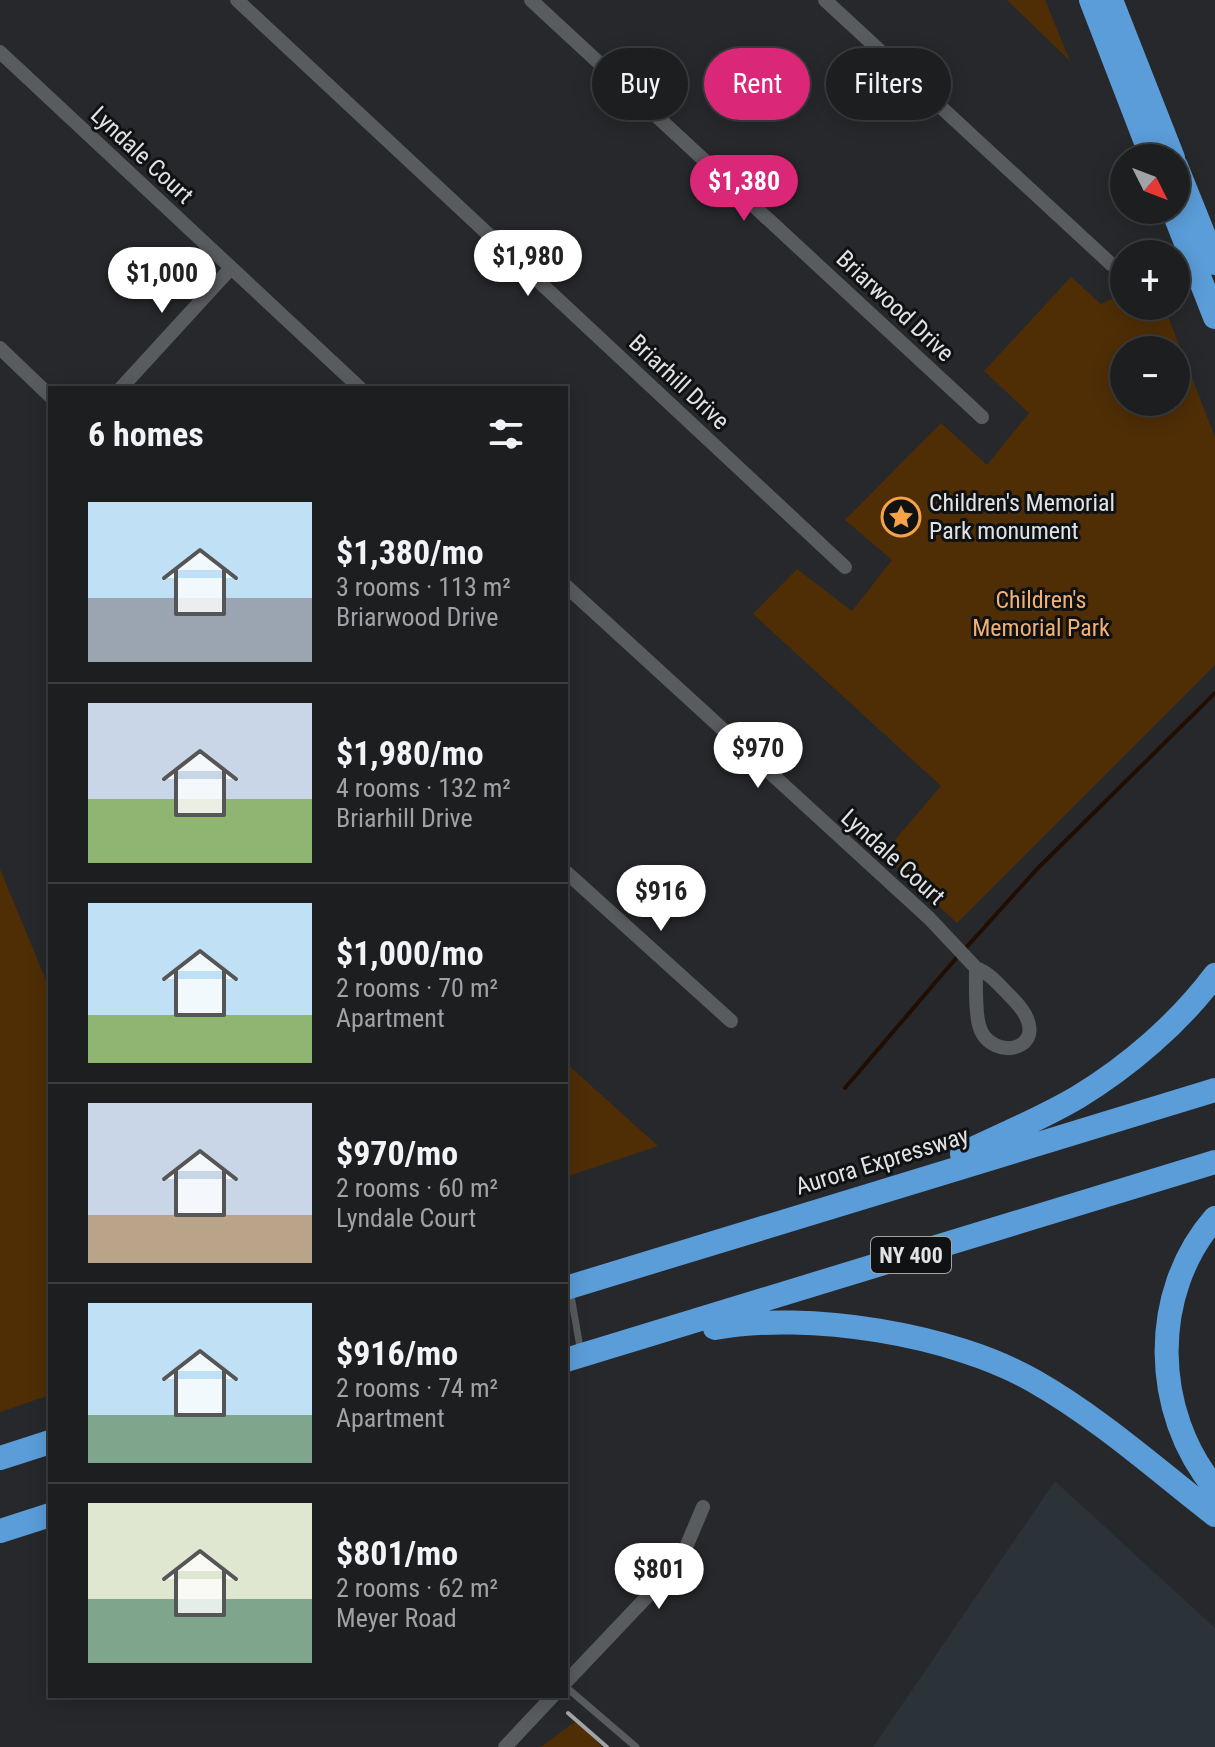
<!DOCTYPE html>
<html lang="en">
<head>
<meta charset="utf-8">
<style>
  :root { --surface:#1c1e20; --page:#252729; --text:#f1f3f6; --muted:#a0a2a5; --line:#3a3c3e; --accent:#db2777 }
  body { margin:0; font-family:"Roboto Condensed",sans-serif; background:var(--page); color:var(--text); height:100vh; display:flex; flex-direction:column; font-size:30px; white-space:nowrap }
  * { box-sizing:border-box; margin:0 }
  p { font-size:26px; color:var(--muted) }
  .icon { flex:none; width:44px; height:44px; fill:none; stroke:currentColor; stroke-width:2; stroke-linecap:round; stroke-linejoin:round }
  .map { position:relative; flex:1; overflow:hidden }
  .side { position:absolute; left:48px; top:386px; width:520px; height:1312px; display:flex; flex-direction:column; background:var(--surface); border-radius:0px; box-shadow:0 4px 20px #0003,0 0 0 2px var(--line) }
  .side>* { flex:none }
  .hud { position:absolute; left:592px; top:48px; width:502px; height:72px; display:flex; gap:16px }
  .needle { width:52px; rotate:132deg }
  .tools { position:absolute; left:1110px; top:144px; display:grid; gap:16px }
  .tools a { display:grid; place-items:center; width:80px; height:80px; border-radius:50%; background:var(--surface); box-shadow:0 4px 20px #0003,0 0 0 2px var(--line); font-size:40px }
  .price { position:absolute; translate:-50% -68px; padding:0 18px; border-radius:28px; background:#fff; color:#222; font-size:26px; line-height:52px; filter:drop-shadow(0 2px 4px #0008) }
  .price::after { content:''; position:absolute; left:50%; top:48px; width:24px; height:18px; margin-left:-12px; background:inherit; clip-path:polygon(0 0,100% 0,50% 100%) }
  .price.active { background:var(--accent); color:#fff }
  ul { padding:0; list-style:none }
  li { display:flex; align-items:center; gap:24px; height:200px; padding:0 40px }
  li+li { border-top:2px solid var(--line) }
  li span { display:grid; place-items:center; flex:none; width:224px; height:160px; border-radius:0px; color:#555 }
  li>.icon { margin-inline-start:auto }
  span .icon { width:96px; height:96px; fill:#fffc; stroke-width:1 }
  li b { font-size:34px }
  h2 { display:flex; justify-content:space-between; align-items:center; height:96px; padding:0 40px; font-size:34px }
  .chip { padding:0 28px; border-radius:36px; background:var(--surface); box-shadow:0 4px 20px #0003,0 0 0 2px var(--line); font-size:28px; line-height:72px }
  .chip.active { background:var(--accent); color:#fff }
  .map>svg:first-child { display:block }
  .built { fill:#2b3238 }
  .green { fill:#4f2e06; fill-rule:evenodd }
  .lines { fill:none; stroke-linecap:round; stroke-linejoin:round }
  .stream { stroke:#220e00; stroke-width:4 }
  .lane { stroke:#595c5f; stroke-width:7 }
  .street { stroke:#595c5f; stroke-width:14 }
  .highway { stroke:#5b9dd9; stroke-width:24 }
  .rail { stroke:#a3a4a7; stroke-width:4 }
  .labels { text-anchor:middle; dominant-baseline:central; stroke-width:6; stroke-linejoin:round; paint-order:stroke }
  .shield { fill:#101112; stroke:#a2a3a5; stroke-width:2 }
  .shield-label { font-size:22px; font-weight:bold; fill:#e1e2e4 }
  .street-label { font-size:24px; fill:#e1e2e4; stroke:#101112 }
  .poi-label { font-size:24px; fill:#e1e2e4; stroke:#101112; text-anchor:start }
  .park-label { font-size:24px; fill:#f2b172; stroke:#101112 }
</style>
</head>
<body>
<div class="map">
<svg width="1215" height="1747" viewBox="0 0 1215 1747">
  <rect width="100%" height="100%" fill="#26282b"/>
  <path class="built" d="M1055,1481L1215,1628V1747H873Z"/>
  <path class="green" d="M1007,0H1045L1070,61Z
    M1071,277L1101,304L1124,293V306H1164L1215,437V665L957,923L883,854L941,786L753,614L797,569L852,611L892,560L845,520L941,423L987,465L1029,413L984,371ZM1176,350V402H1124V350Z
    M0,869L50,990V1395L0,1412Z
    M566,1063L658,1146L566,1177Z
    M577,1720L602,1747H541Z"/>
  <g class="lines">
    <path class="stream" d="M964,950L1037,869L1215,693
      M845,1088L958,956"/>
    <path class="lane" d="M570,1290L581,1353
      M566,1687L636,1747"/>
    <path class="street" d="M237,0L845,567
      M531,0L982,417
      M825,0L1111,264
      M0,52L360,388
      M0,348L50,396
      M121,388L231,268
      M566,586L929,918L976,968
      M566,872L731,1021
      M976,968C990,973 999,985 1010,996C1064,1048 990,1067 979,1025C975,1011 976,984 976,968Z
      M566,1682L661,1582L684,1552L703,1507
      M505,1747L553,1696"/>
    <path class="highway" d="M1091,0L1152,158
      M1111,0L1173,158
      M1176,166L1215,263
      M1173,210L1215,317
      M962,1154C1001,1135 1041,1119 1078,1097C1129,1066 1179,1023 1215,975
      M1215,1218C1149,1293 1152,1413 1215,1488
      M566,1288L1215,1090
      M715,1328C808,1311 952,1334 1034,1381C1099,1418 1156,1469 1215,1515
      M566,1360L1215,1162
      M0,1458L50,1442
      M0,1531L50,1515"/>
    <path class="rail" d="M568,1713L607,1747"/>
  </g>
  <defs>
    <g id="sight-ring" transform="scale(2)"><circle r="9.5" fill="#101112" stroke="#f6a247" stroke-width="1.5"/><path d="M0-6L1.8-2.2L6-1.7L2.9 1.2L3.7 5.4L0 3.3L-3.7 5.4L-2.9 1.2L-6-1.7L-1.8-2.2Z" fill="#f6a247"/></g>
  </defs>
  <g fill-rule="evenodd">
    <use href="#sight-ring" x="901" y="517"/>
  </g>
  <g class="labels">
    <rect class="shield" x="871" y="1237" width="80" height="36" rx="6"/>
    <g class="shield-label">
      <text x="911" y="1255">NY 400</text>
    </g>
    <g class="street-label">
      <text transform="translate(142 155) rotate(43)">Lyndale Court</text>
      <text transform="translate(895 306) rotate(43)">Briarwood Drive</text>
      <text transform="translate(679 382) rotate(43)">Briarhill Drive</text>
      <text transform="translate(893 857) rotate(42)">Lyndale Court</text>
      <text transform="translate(882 1161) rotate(-17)">Aurora Expressway</text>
    </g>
    <g class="poi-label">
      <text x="929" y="503">Children's Memorial<tspan x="929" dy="28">Park monument</tspan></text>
    </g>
    <g class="park-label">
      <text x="1041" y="600">Children's<tspan x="1041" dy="28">Memorial Park</tspan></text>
    </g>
  </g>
</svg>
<div class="tools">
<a><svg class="needle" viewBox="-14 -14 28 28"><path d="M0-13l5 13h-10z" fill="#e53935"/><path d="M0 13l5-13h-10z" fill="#a0a2a5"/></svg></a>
<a>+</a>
<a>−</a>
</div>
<b class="price active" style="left:744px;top:223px">$1,380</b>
<b class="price" style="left:528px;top:298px">$1,980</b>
<b class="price" style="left:162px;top:315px">$1,000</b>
<b class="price" style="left:758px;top:790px">$970</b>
<b class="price" style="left:661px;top:933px">$916</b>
<b class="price" style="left:659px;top:1611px">$801</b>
<div class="hud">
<a class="chip">Buy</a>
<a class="chip active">Rent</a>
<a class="chip">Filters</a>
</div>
<section class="side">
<h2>6 homes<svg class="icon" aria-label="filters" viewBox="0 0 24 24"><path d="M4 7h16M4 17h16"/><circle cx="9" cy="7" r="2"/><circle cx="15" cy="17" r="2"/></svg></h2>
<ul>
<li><span style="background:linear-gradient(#bfe0f5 60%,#9aa5b1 0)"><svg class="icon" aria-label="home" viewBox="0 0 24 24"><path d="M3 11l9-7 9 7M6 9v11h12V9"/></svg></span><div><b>$1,380/mo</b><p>3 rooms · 113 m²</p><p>Briarwood Drive</p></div></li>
<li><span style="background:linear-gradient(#c9d6e8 60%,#8fb573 0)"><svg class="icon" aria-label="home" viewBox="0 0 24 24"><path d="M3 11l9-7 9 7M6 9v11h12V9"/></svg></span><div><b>$1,980/mo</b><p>4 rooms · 132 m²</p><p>Briarhill Drive</p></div></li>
<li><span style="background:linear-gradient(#bfe0f5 70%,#8fb573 0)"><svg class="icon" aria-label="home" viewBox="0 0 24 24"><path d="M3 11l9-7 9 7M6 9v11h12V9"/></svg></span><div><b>$1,000/mo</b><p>2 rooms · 70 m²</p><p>Apartment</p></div></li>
<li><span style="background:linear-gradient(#c9d6e8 70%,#b9a48a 0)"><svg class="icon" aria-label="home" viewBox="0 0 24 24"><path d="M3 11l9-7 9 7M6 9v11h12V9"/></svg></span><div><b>$970/mo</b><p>2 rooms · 60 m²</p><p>Lyndale Court</p></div></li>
<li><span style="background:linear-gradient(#bfe0f5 70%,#7fa58c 0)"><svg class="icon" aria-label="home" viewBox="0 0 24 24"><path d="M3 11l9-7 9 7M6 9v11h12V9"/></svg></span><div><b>$916/mo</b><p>2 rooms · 74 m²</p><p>Apartment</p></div></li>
<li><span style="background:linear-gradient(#dfe7d0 60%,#7fa58c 0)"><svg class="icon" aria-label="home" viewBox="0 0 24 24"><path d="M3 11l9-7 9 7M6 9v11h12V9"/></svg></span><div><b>$801/mo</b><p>2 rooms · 62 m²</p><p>Meyer Road</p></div></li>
</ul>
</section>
</div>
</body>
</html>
